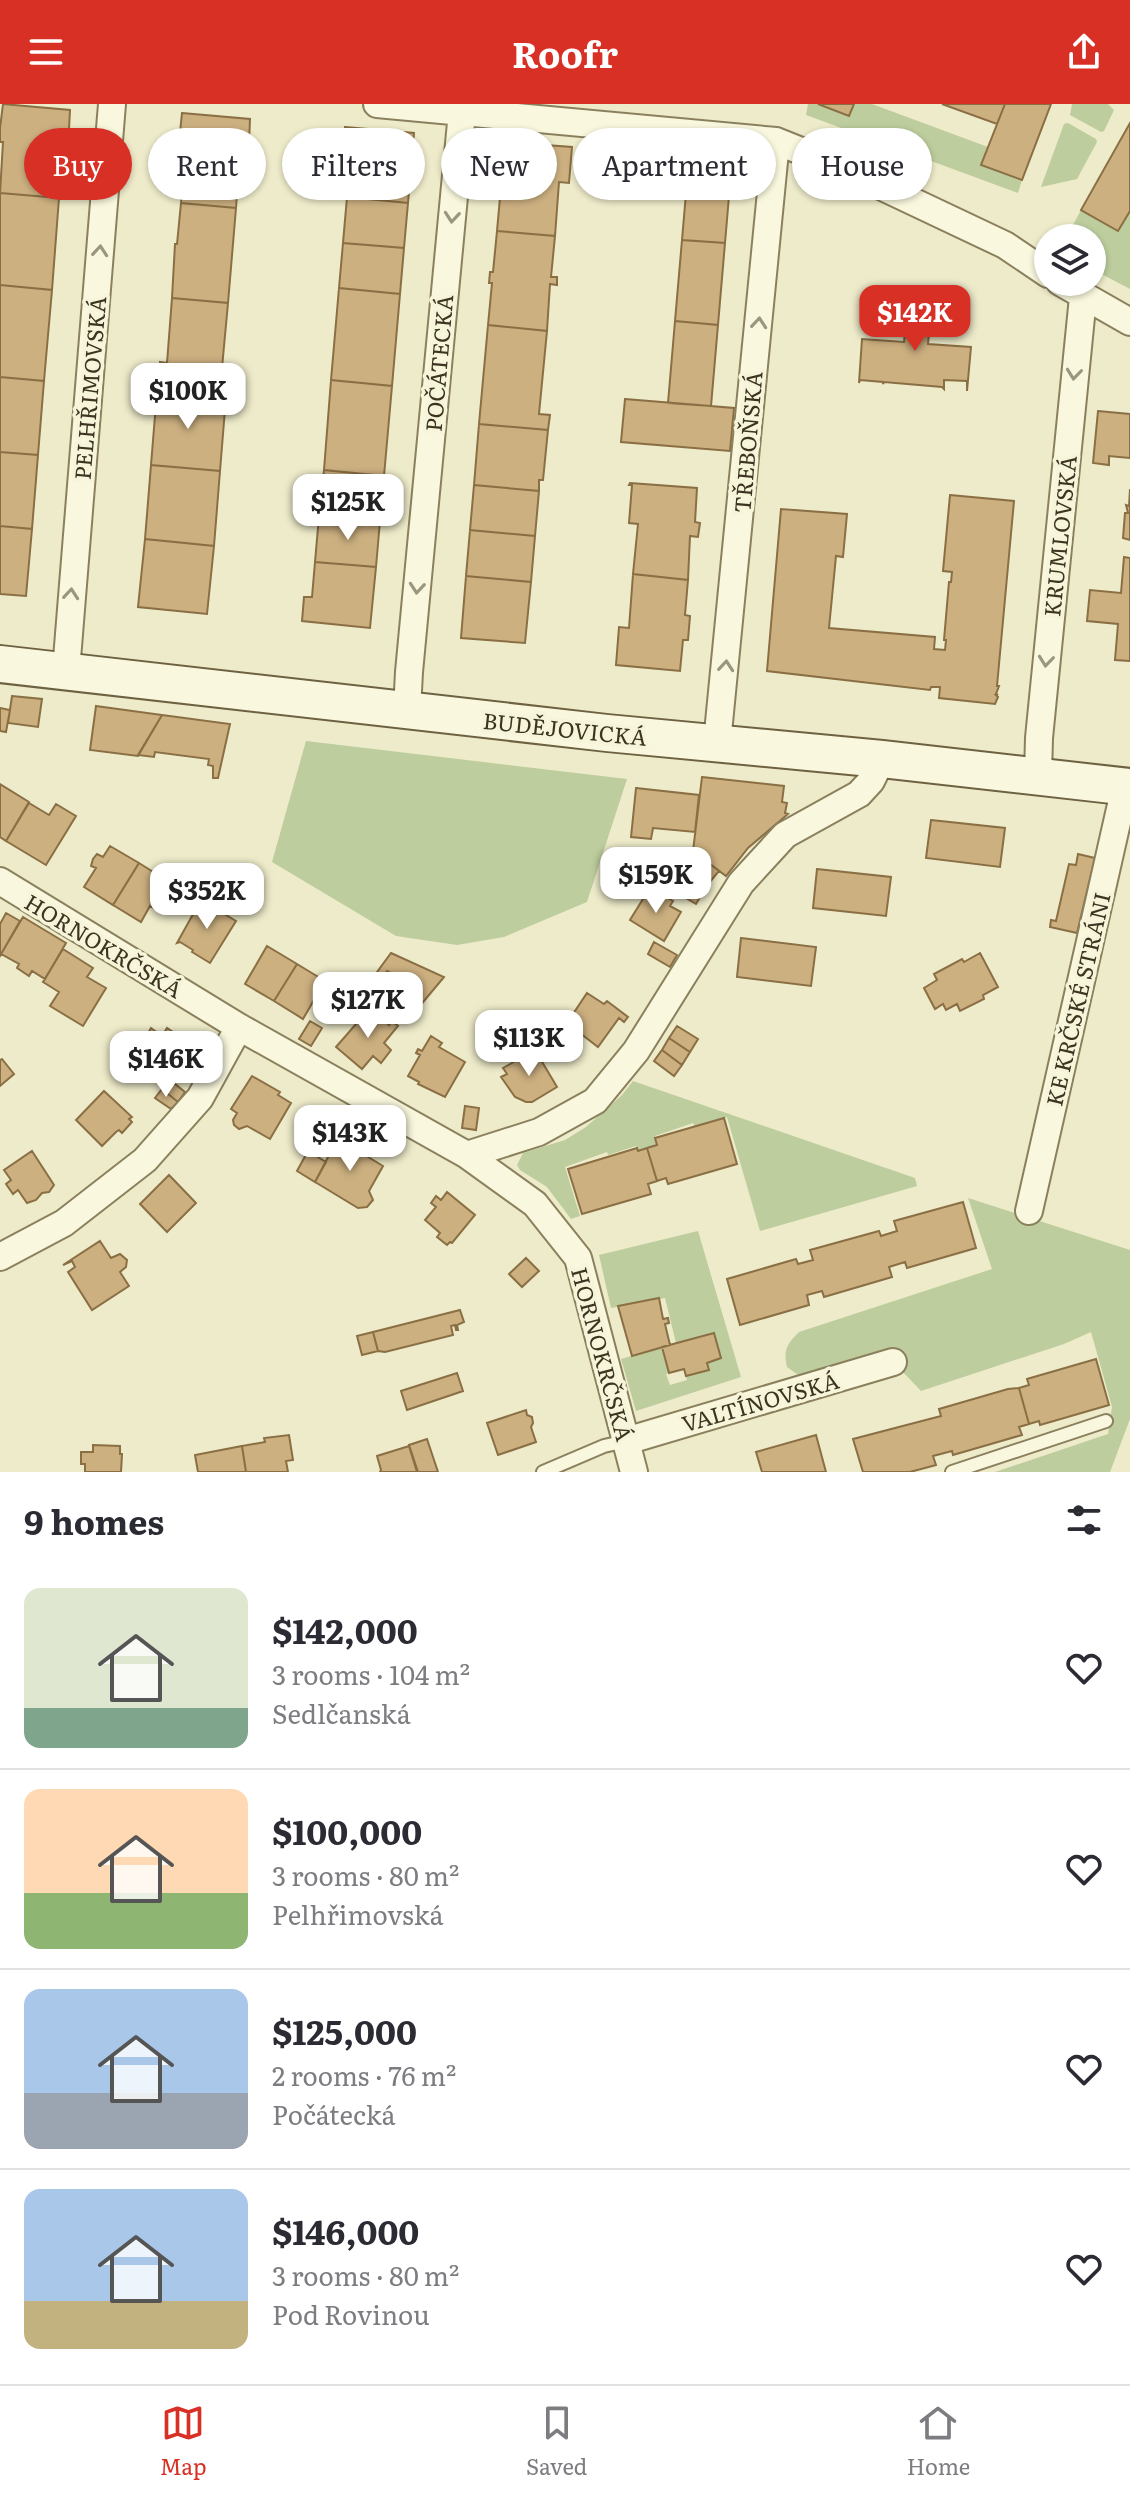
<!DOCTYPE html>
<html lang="en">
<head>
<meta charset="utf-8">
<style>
  :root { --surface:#fff; --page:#f2f2f3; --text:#2b2b33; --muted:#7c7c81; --line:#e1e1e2; --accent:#d93025 }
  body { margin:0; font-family:Literata,serif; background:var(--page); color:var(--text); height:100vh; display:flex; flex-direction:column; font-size:30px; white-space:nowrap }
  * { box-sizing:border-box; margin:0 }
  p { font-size:26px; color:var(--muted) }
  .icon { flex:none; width:44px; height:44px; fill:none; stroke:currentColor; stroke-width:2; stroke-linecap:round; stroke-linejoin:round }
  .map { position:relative; height:1368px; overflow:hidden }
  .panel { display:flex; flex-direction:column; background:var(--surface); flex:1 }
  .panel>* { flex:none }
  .banner { position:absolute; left:24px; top:24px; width:1082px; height:72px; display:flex; gap:16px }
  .controls { position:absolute; left:1034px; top:120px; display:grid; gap:16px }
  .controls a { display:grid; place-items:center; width:72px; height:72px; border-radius:50%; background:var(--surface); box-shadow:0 2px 6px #0004; font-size:40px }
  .price { position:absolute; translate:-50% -68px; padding:0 18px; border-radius:16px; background:#fff; color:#222; font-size:26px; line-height:52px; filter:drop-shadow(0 2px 4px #0008) }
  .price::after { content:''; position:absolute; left:50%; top:48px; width:24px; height:18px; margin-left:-12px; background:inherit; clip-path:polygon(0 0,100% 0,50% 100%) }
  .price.current { background:var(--accent); color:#fff }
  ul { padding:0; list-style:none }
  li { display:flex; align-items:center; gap:24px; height:200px; padding:0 24px }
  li+li { border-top:2px solid var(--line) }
  li span { display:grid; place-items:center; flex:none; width:224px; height:160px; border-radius:16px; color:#555 }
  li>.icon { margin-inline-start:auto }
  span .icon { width:96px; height:96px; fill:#fffc; stroke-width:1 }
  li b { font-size:34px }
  h2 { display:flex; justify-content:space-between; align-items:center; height:96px; padding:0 24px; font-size:34px }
  .pill { padding:0 28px; border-radius:36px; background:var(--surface); box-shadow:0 2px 6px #0004; font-size:28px; line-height:72px }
  .pill.current { background:var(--accent); color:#fff }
  header { display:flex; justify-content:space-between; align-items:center; height:104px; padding:0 24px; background:var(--accent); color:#fff; font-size:36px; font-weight:700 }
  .tab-bar { display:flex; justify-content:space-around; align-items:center; height:112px; border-top:2px solid var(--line); background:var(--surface); font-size:22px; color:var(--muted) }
  .tab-bar a { display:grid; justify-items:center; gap:4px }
  .tab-bar .current { color:var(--accent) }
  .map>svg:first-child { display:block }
  .green { fill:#bdcd9d }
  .building { fill:#ccb080; stroke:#8a6f44; stroke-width:2 }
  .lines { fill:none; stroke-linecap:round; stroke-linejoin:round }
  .lane-casing { stroke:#8b805e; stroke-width:16 }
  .street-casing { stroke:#8b805e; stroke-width:30 }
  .secondary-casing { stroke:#6d6141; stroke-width:40 }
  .lane { stroke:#f9f7dd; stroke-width:12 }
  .street { stroke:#f9f7dd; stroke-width:26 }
  .secondary { stroke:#f9f7dd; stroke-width:36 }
  .oneway { stroke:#9a967f }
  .labels { text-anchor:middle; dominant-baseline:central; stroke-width:7; stroke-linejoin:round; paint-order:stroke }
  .street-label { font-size:22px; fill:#3c3421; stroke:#f6f4d9 }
</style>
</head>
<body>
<header><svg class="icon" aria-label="menu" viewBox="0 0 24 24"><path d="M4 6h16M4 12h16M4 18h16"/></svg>Roofr<svg class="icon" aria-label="share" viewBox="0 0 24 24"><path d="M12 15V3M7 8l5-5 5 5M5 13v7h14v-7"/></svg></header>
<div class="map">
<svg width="1130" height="1368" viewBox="0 0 1130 1368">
  <rect width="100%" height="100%" fill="#eeebca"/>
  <path class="green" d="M808,0H872L988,43L982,61L1022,76L1018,89L806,11Z
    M1072,0H1108L1114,6L1104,27L1101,28L1070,11Z
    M1068,19L1096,35L1097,38L1077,75L1041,83L1064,20Z
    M1081,106L1118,127L1130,106V185L1092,165V134H1066Z
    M306,637L627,675L587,798L504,833L457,841L396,832L272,758Z
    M633,977L915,1074L917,1082L760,1127L727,1013L695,1023L693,1019L655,1032L657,1041L638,1047L636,1042L608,1051L607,1048L565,1063L580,1112L571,1115L547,1083L520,1066L517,1061L523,1049L565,1036L586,1023L622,991Z
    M968,1094L1130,1146V1315L1110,1368H995L1108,1330L1112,1303L1091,1228L1064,1240L921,1287L902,1267L801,1273L787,1263C783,1246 787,1240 799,1228L992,1165Z
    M698,1127L741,1273L636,1307L621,1255L662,1243L669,1269L666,1270L670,1281L687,1276L686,1272L707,1259L721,1254L714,1229L676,1239L665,1194L611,1204L599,1151Z"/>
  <path class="building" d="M3,0L70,6L68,44L63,43L59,94L0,89L3,38H0V24Z
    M818,0H854L849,12Z
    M942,0H1005L997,20Z
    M1005,0H1051L1022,76L981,61Z
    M182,9L250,15L248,64H239L236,104L181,99L184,59L177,58Z
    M1130,19V107L1118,127L1081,106Z
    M345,23L414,29L408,99L347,93L351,48L343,47Z
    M505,38L572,43L569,79L559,78L555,132L497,127Z
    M689,54L732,57L725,139L682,136Z
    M0,89L59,94L52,186L0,181Z
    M347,93L408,99L404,144L343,139Z
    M181,99L236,104L228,199L172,194L175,140H177Z
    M497,127L555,132L551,173H557V181L550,180L547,227L488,221L492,179H489L490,168H493Z
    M682,136L725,139L718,221L675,217Z
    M343,139L404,144L400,190L339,184Z
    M0,181L52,186L44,277L0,273Z
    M339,184L400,190L392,282L331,276Z
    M172,194L228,199L222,264L229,265L226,293L157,287L160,258L167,259Z
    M903,194L937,196L935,219L930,218L928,240L971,243L967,287V277L944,276V285L942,283L907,280L884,278L883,280V278L860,276L859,279L862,235L904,238L906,216H902Z
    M675,217L718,221L711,302L668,299Z
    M488,221L547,227L539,310L550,311L548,326L479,320Z
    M0,273L44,277L38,351L0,348Z
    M331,276L392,282L384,372L324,366Z
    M157,287L226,293L220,367L151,361Z
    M625,295L734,304L730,347L621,338Z
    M1098,307L1130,310V354L1109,352V361L1093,359Z
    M479,320L548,326L543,376H539V387L474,381Z
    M0,348L38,351L32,425L0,422Z
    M151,361L220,367L214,442L145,435Z
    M324,366L384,372L380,417L319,412Z
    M630,379L697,384L695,418L700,419L698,433L690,432L688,476L633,470L638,420L629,419L632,381H629Z
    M474,381L539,387L535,432L470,426Z
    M1130,385V436L1123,434L1125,409H1128L1126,401L1129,402Z
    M950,391L1014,397L997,582H999L996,590L998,591H996L998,593L995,600L939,594L940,583H931L930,586L767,567L781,405L847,410L843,453L836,452L829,524L935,533L934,545L945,546L946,536H944L949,478H951L952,468L943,467Z
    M319,412L380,417L376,463L315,458Z
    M0,422L32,425L26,492L0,490Z
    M470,426L535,432L531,478L466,472Z
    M145,435L214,442L207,510L138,503Z
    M1124,453L1130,454V557L1115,556L1118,520L1087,517L1090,486L1121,489Z
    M315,458L376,463L370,524L302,517L304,493H312Z
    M633,470L688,476L685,511L690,512L688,536H683L680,567L616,561L619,523L629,524Z
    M466,472L531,478L525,539L461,534Z
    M12,592L42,595L38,623L8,619Z
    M96,602L162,611L138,652L90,646Z
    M0,604L10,606L6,628L0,627Z
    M162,611L230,620L218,674H213V662L208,661L209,655L155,648L154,653L138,651Z
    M702,673L784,682L782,698L787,699L785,709L788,710L748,744L726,772L693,747Z
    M0,680L29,698L6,737L0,733Z
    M636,684L699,691L695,728L653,724L651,735L631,733Z
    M29,699L49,711L56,700L76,712L46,761L6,737Z
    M931,716L1005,724L1000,763L926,754Z
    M110,742L139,759L113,801L84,783L96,764L91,762L93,755L97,750L103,753Z
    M1078,750L1095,754L1077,829L1050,823L1051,816L1056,817L1069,760L1076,761Z
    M702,754L719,767L709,779L692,766Z
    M139,759L166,776L159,788L165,792L161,798L160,797L155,805L150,802L141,818L113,801Z
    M817,765L891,773L886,812L813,804Z
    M689,773L706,783L696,800L679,790Z
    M648,787L658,794L661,790L673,797L670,802L681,808L664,837L630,816Z
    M201,796L236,817L210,859L192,848L193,846L180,838L177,839Z
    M6,809L20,817L0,852V820Z
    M23,813L66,839L45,875L32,867L29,872L17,864L19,860L1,850Z
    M741,834L816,843L811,882L737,873Z
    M654,838L677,851L670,863L648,850Z
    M267,842L297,860L274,897L245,880Z
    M63,845L93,864L87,873L106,884L83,922L50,902L59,888L43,878Z
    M391,849L444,873L409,915L394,903L412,880L387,867L379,879L372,875Z
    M980,849L998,883L983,891L984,895L960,907L957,900L946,906L943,900L935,905L924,884L937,876L934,870L962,855L964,858Z
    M297,860L325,877L303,915L274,897Z
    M587,889L604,900L607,897L628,913L624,918L619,914L598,943L567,919Z
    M370,904L389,921L392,917L398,922L384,939L391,946L381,959L373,952L362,965L336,943Z
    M310,917L322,924L311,942L299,935Z
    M677,922L698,935L690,948L669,934Z
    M151,924L162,932L167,924L179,932L174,939L186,947L165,979L132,957Z
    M431,932L442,939L439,943L465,958L445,993L418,980L419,978L408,972L420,951L416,949L418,945L422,947Z
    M669,934L690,948L682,961L662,946Z
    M535,946L557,983L532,998H526L515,993L501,973L507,970L503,964Z
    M662,946L682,961L674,972L654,957Z
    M2,955L14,970L0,982V956Z
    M252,972L280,988L278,991L291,999L270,1035L247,1022L239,1025L234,1021L233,1016L237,1009L231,1005Z
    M170,976L185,988L178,998L162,985Z
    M162,985L178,998L171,1005L155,994Z
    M104,987L132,1013L129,1015L132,1018L122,1029L119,1026L116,1028L102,1042L76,1016Z
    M465,1002L479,1004L476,1026L462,1024Z
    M724,1014L737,1060L668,1080L666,1074L657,1077L647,1044L657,1041L655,1034Z
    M340,1030L364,1042L360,1048L383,1062L369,1087L373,1096L367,1103L358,1104L315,1078Z
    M637,1044L638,1047L647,1044L657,1077L648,1080L651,1090L582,1110L568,1065Z
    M32,1047L54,1081L49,1088L42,1089L36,1096L27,1099L18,1086L13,1090L6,1080L11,1076L4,1066Z
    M308,1047L326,1058L315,1078L297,1067Z
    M169,1071L196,1099L167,1128L140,1100Z
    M447,1088L475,1111L452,1139L450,1138L447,1141L437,1133L440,1129L425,1116L436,1103L431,1099L436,1092L441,1096Z
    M963,1098L976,1144L907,1164L905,1158L889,1163L892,1173L824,1193L822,1187L807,1191L809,1201L740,1221L727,1175L796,1155L798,1160L813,1156L810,1146L879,1127L881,1132L897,1127L894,1117Z
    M100,1137L111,1154L120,1150L127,1156L126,1163L120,1168L129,1182L92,1206L68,1168L75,1163L72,1157L63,1161Z
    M526,1154L539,1167L522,1183L509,1170Z
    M659,1194L663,1215L668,1214L669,1219L665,1220L670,1241L632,1252L618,1202Z
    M460,1206L464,1218L457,1221L458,1226H456L455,1221L451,1222L453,1231L385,1248L378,1247L373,1228Z
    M373,1228L378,1247L362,1251L357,1232Z
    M714,1229L721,1254L707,1259L709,1266L686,1272L684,1265L669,1269L662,1243Z
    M1096,1255L1109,1301L1040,1321L1039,1317L1029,1320L1019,1284L1029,1281L1027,1275Z
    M457,1269L463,1287L407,1306L401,1287Z
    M1019,1284L1029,1320L1019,1323L1022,1331L953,1351L952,1347L933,1352L936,1361L910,1368H863L853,1335L941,1312L939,1305L1008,1285Z
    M526,1306L527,1311L532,1313L533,1319L531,1323L536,1338L498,1351L487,1319Z
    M289,1331L293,1356L286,1357L288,1368H246L242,1342L265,1338L264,1334Z
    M816,1331L826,1368H762L756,1348Z
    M427,1335L438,1368H418L409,1341Z
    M93,1341L120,1342V1350H122L121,1368H85V1360H81V1348H93Z
    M242,1342L246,1368H198L195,1351Z
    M409,1342L417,1368H380L381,1366L377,1352Z"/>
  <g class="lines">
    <g class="lane-casing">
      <path id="lane" d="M543,1368L604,1342L626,1337
        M952,1368L1106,1317"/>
    </g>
    <g class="street-casing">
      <path id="street" d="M377,0L776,37L836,61L1005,141L1048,170
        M1060,178L1130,218
        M66,567L112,0
        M407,606L409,568L462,8
        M717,639L776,37
        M1038,672L1039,634L1083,193
        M0,777L239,923L467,1051L535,1100L578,1154L634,1368
        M467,1051L539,1028L595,997L636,947L741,779L785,731L859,690L871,677L882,655
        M1029,1107L1125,683
        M0,1153L64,1119L145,1056L200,994L239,923
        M626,1337L893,1258"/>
    </g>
    <g class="secondary-casing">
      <path id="secondary" d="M0,560L607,629L882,655L1130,683"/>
    </g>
    <use href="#lane" class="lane"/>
    <use href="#street" class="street"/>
    <use href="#secondary" class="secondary"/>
  </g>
  <defs><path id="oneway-chevron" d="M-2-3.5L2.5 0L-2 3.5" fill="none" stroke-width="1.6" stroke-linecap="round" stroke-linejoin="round" transform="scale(2)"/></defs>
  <g class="oneway">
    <use href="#oneway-chevron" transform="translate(452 113) rotate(95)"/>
    <use href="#oneway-chevron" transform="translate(100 147) rotate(-85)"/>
    <use href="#oneway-chevron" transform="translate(759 219) rotate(-85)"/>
    <use href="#oneway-chevron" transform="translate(1074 270) rotate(96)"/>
    <use href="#oneway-chevron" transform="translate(417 484) rotate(95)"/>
    <use href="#oneway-chevron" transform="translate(71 490) rotate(-85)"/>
    <use href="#oneway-chevron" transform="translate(1046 557) rotate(96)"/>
    <use href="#oneway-chevron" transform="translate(726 562) rotate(-85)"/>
  </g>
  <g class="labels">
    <g class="street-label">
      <text transform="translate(438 259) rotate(-85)">POČÁTECKÁ</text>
      <text transform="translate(89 284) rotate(-85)">PELHŘIMOVSKÁ</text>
      <text transform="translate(747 338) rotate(-85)">TŘEBOŇSKÁ</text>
      <text transform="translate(1059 432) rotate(-84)">KRUMLOVSKÁ</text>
      <text transform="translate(565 624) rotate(6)">BUDĚJOVICKÁ</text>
      <text transform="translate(104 841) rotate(31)">HORNOKRČSKÁ</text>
      <text transform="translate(1077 895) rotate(-77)">KE KRČSKÉ STRÁNI</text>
      <text transform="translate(603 1250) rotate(75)">HORNOKRČSKÁ</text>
      <text transform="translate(760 1297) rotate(-16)">VALTÍNOVSKÁ</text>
    </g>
  </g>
</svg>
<div class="controls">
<a><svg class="icon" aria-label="layers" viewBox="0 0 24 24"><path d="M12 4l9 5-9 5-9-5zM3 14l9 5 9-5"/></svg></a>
</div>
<b class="price current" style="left:915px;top:249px">$142K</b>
<b class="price" style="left:188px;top:327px">$100K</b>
<b class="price" style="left:348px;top:438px">$125K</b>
<b class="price" style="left:656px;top:811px">$159K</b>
<b class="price" style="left:207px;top:827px">$352K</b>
<b class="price" style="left:368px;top:936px">$127K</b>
<b class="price" style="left:529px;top:974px">$113K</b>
<b class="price" style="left:166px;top:995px">$146K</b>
<b class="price" style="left:350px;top:1069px">$143K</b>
<div class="banner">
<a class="pill current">Buy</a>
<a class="pill">Rent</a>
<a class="pill">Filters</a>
<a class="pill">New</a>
<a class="pill">Apartment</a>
<a class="pill">House</a>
</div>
</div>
<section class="panel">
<h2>9 homes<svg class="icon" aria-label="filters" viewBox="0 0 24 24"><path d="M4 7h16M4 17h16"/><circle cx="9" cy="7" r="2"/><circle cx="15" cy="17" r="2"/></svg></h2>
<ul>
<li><span style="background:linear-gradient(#dfe7d0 75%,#7fa58c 0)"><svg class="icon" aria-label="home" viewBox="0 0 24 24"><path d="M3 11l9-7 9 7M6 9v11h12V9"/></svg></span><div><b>$142,000</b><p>3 rooms · 104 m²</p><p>Sedlčanská</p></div><svg class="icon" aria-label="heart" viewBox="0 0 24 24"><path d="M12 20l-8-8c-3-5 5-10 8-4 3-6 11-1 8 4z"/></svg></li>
<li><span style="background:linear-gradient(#ffd9b3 65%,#8fb573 0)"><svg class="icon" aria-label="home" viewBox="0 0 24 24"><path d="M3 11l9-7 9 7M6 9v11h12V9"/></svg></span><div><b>$100,000</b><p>3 rooms · 80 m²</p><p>Pelhřimovská</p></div><svg class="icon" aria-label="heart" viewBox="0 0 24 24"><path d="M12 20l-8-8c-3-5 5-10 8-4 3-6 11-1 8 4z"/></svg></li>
<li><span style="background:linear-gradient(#a9c7e8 65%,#9aa5b1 0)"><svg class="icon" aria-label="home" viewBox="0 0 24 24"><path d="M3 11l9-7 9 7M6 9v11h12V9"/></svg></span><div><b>$125,000</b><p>2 rooms · 76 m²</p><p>Počátecká</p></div><svg class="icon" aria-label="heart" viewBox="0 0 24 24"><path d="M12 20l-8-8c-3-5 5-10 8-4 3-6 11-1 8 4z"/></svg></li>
<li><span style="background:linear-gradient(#a9c7e8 70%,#c2b280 0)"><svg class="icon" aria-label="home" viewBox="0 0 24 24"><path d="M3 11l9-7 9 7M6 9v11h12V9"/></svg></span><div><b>$146,000</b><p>3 rooms · 80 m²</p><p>Pod Rovinou</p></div><svg class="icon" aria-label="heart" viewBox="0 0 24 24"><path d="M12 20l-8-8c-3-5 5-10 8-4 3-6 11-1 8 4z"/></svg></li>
</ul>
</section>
<nav class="tab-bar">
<a class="current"><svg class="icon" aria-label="map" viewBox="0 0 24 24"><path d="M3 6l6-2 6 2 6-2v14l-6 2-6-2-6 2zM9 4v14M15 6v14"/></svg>Map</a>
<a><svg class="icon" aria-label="saved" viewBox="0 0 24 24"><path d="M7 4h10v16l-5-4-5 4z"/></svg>Saved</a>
<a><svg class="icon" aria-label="home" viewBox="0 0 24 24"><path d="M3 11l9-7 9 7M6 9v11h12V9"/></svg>Home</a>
</nav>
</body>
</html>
